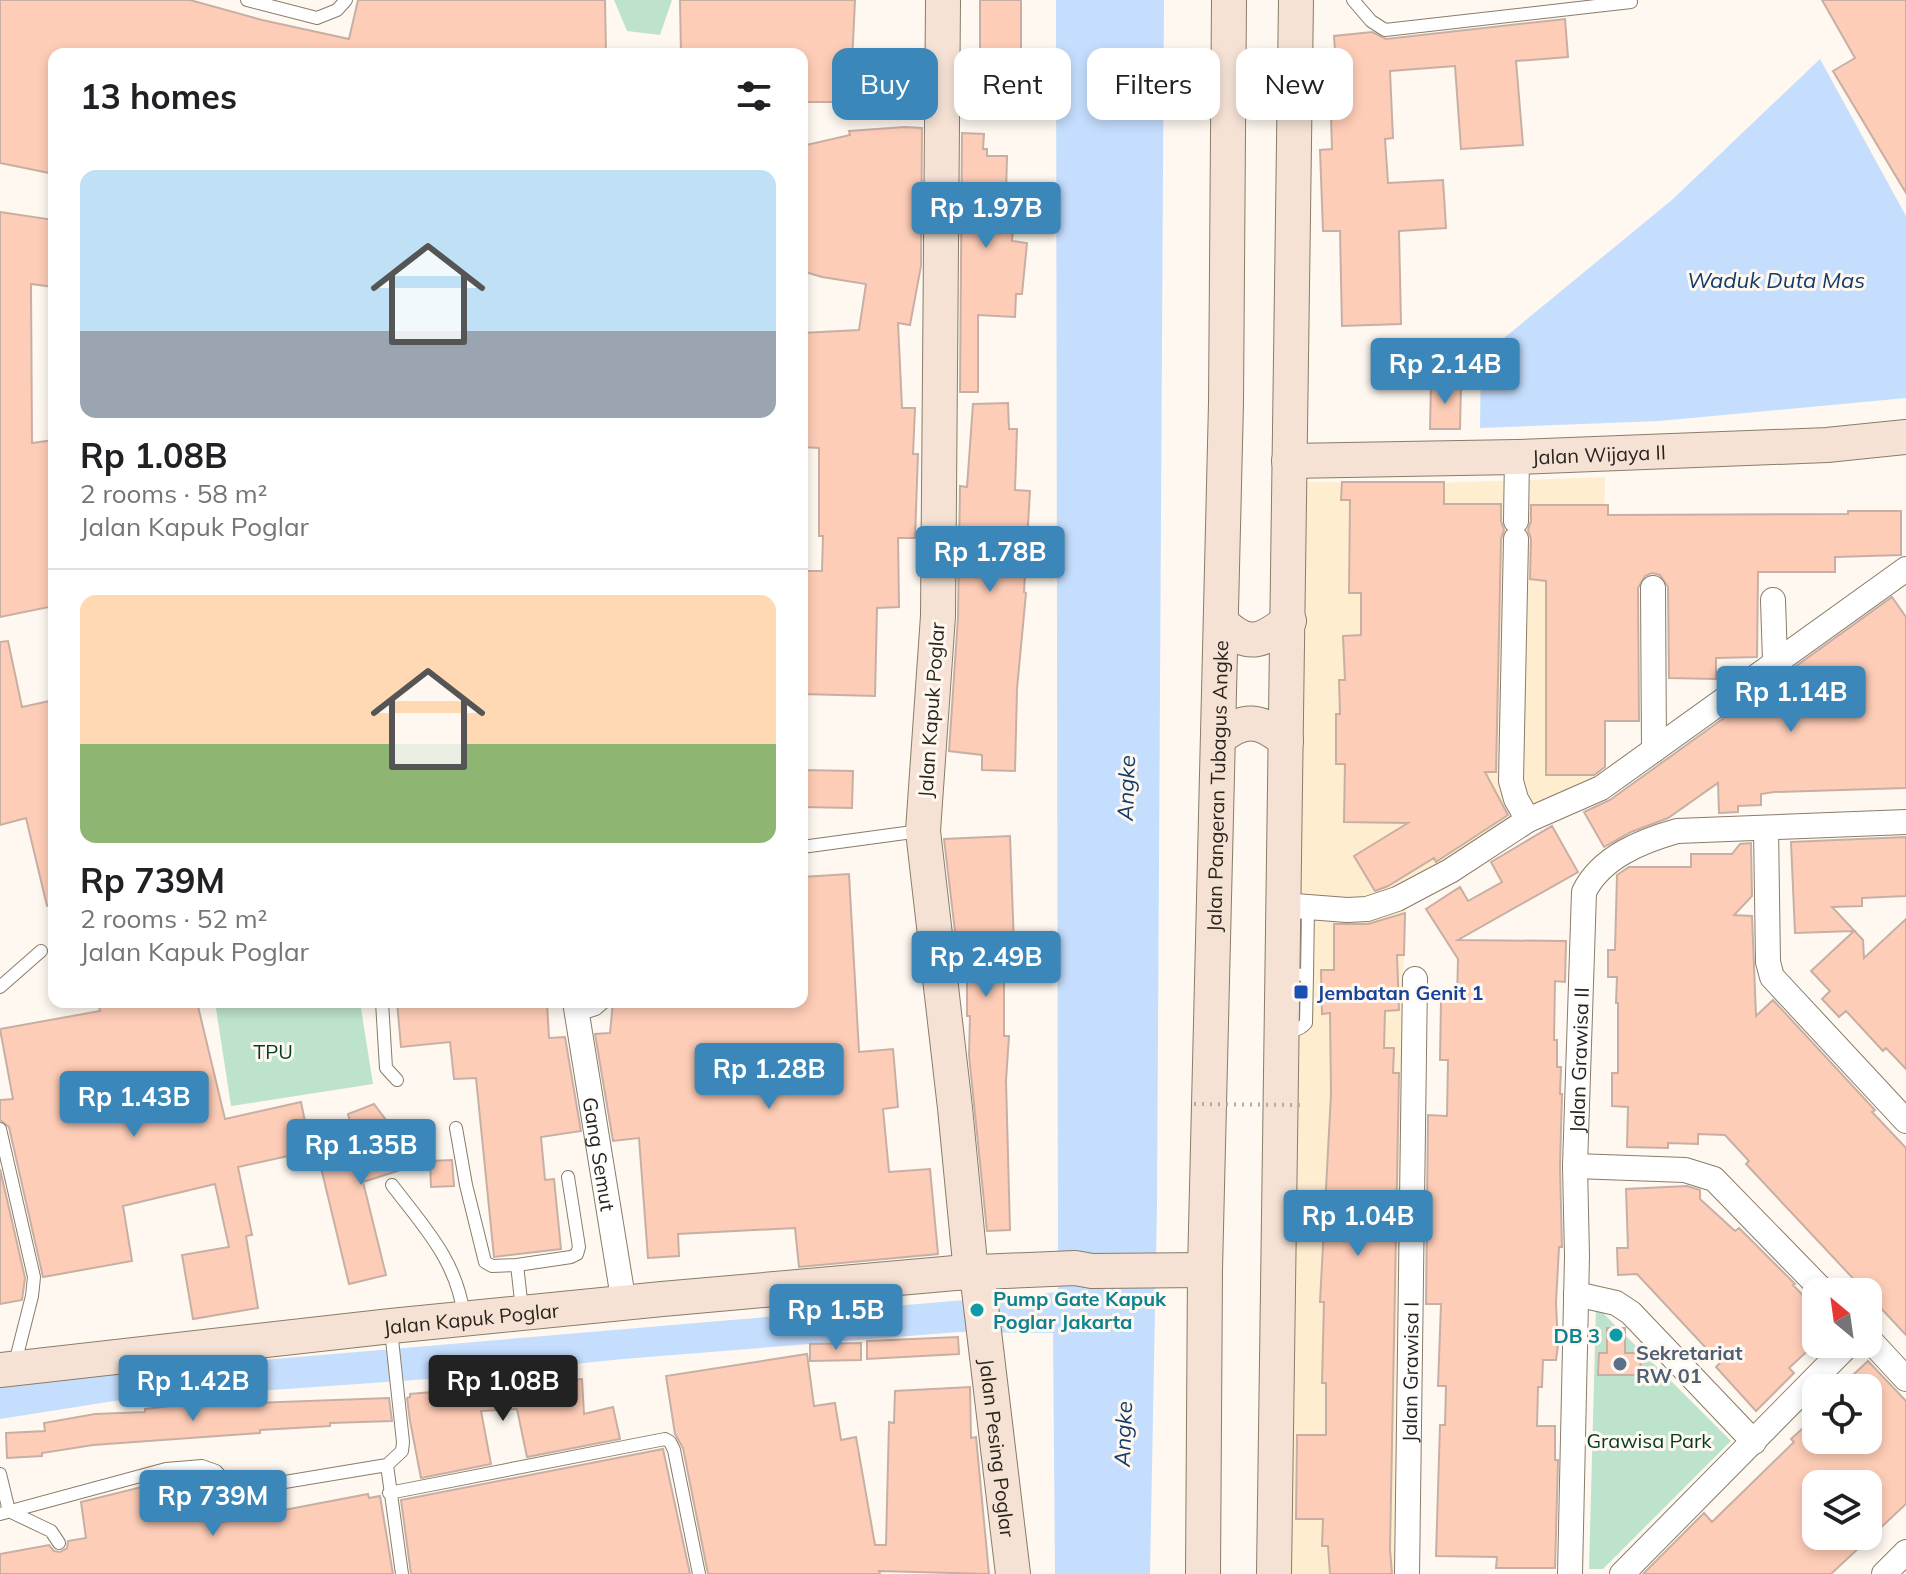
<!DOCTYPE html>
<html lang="en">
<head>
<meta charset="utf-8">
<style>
  :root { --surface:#fff; --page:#f6f6f6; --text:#202124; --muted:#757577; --line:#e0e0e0; --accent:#3b87ba }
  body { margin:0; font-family:Mulish,sans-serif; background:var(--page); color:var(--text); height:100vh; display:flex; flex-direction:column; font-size:30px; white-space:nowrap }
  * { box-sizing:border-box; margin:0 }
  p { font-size:26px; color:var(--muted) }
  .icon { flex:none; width:44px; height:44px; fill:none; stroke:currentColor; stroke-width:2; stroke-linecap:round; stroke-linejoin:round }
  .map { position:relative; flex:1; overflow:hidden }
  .side { position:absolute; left:48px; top:48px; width:760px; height:960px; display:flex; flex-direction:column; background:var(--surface); border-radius:16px; box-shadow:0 4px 12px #0003 }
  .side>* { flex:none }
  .hud { position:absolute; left:832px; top:48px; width:760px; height:72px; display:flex; gap:16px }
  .needle { width:52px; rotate:331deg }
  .tools { position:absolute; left:1802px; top:1278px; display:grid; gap:16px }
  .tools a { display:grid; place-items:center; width:80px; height:80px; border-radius:16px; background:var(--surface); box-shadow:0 4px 12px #0003; font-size:40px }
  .price { position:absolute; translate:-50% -68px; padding:0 18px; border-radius:8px; background:var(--accent); color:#fff; font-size:26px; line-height:52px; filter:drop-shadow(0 2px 4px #0008) }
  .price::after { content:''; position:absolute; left:50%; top:48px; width:24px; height:18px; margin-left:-12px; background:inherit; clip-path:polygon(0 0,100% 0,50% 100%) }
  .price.current { background:#222; color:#fff }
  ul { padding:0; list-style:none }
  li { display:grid; align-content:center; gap:16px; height:424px; padding:0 32px }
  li+li { border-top:2px solid var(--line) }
  li span { display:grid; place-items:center; height:248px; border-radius:16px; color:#555 }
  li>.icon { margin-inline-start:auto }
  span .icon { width:144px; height:144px; fill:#fffc; stroke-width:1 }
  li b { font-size:34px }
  h2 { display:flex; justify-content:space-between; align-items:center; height:96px; padding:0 32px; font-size:34px }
  .tag { padding:0 28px; border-radius:16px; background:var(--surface); box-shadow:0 4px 12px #0003; font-size:28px; line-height:72px }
  .tag.current { background:var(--accent); color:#fff }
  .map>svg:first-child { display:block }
  .built { fill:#ffedd0 }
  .green { fill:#bee3cc }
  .water { fill:#c5defe }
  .building { fill:#fecdb7; stroke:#c8afa4; stroke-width:2; fill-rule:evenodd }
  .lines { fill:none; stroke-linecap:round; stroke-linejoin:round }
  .lane-casing { stroke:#897c69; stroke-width:14 }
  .street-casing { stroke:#897c69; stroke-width:26 }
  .secondary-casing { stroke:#897c69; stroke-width:36 }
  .lane { stroke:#fff; stroke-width:12 }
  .street { stroke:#fff; stroke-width:24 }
  .secondary { stroke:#f5e2d5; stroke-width:34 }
  .path-bridge { stroke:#b1aca4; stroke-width:4; stroke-dasharray:2 6; stroke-linecap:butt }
  .transit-dot { fill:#1a4fb4; stroke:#fef8f0; stroke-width:3 }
  .culture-dot { fill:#0f9aa8; stroke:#fef8f0; stroke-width:3 }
  .service-dot { fill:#5c6f8a; stroke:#fef8f0; stroke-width:3 }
  .labels { text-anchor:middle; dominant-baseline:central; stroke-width:6; stroke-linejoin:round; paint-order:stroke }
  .street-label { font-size:20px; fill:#29241c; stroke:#fef8f0 }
  .transit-label { font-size:20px; font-weight:bold; fill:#164399; stroke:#fef8f0; text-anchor:start }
  .park-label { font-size:20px; fill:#003c21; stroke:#fef8f0 }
  .culture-label { font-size:20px; font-weight:bold; fill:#0d838f; stroke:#fef8f0; text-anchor:start }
  .service-label { font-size:20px; font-weight:bold; fill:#4e5e75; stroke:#fef8f0; text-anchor:start }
  .water-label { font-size:22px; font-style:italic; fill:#133c6b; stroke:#fef8f0 }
</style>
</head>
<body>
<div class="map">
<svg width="1906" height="1574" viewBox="0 0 1906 1574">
  <rect width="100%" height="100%" fill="#fef8f0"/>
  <path class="built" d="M1605,477L1601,779L1407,893L1403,974L1399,1574H1290L1306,482L1439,483Z"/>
  <path class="green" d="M614,0H672L660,35L627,31Z
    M215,1002H360L373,1084L231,1106Z
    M1596,1306L1731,1441L1603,1569H1589Z"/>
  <path class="water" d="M1056,0H1164L1157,1205L1150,1574H1055L1053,1333L959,1332L623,1359L429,1379L114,1401L0,1419V1383L120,1369L228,1363L1058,1292Z
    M1820,59L1906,216V398L1659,421L1480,428L1481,357L1673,199Z"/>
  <path class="building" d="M0,0H190L262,20L349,39L358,0H605L606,54H54V174L0,163Z
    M680,0H855L852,63H846V102H803L802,54H681Z
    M980,0H1021V86L999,87V82L962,84V66L980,64Z
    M1822,0H1906V193L1833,71L1855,58Z
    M1565,19L1568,57L1516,61L1523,145L1461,149L1455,66L1390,71L1393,138L1385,139L1388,183L1443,180L1446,228L1399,231L1401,324L1342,326L1340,231H1323L1320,150L1332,149L1330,82H1337L1334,36L1372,32L1386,39Z
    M905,127L922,128L921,266L910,325L898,323L902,408H915L913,454H918L915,538H898L899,607L877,608L875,696L802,694V571H822L823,536H819V448L802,447V333L859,330L866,284L822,277L802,271V146L850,135L849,131Z
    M962,133L984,134L983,149H987V156H1007L1006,195H1016L1012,241L1027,243L1022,294H1016L1015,317L978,315V392H960Z
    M0,212L54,220V287L31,284L32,443L54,440V606L0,617Z
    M1431,382L1461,383L1460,429H1430Z
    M1008,403L1009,429H1017L1015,490L1030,491L1024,592L1026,593L1017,689L1015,771L982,770V755L949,751L958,617L960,486L967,487L973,404Z
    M1342,482H1444V504H1501V521L1504,530L1501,539L1496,772H1485L1508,815L1442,858L1436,862L1434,858L1388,886L1375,891L1354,856L1408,823L1344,822L1345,764H1336V714H1340L1339,680H1345L1343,636L1361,635V593H1349L1350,500H1341Z
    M1531,505H1608V515L1848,514V511H1901V555L1835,557V572H1758L1757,657L1716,658V679L1669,678L1668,587L1660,575L1652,573L1645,576L1638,588L1639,721H1605V767L1594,775H1546V581L1530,579L1531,539L1528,530L1531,521Z
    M1892,597L1906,617V788L1774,792L1761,794V805L1738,806V812L1719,813L1718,783L1668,818L1631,832L1604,847L1584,812L1610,800Z
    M8,641L22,707L54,700V905L47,906L26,818L0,825V642Z
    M802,770L853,771L852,808L802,807Z
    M1552,826L1578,872L1458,940L1566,941L1565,982L1555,981L1554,1040H1557V1067H1561L1560,1094H1562L1560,1166L1562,1247H1559L1556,1303L1558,1345L1556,1360H1543L1542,1387H1538L1537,1426H1555V1460H1558L1555,1568H1496L1497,1557L1436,1556L1440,1425H1445L1446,1386H1438L1441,1304H1426L1428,1115L1447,1116L1448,1060H1440L1441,1001H1457L1458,959L1426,909L1460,887L1468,901L1502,882L1491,862Z
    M1010,836L1014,945L1004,946V1036H1009L1006,1081L1010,1230L987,1231L969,1055L970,1016H967V948H957L944,839Z
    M1906,837V896L1862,898V906L1832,907L1863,940L1864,958L1906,919V1069L1886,1048L1883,1051L1846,1011L1839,1017L1822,999L1830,991L1811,971L1854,931L1795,933L1791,842Z
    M1751,843L1752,896L1734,915L1752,916L1756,1016L1773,1000L1875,1110L1872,1112L1906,1148V1335L1746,1164L1749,1161L1725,1135L1698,1134V1144L1668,1143V1148L1627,1147L1628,1107L1612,1106V1073H1618V1003H1616L1617,977H1608V950H1615L1617,875L1629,867H1691V854H1732L1740,844Z
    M849,874L859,1052L893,1049L898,1107L883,1109L889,1172L930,1169L938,1254L799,1267L795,1228L678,1234L679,1256L648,1258L639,1138L613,1141L595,1034L610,1033L613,1002H802V877Z
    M1405,913L1404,955H1397L1399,1010L1385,1011L1384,1048H1394L1393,1073H1399L1390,1549L1392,1574H1330L1328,1546H1322L1323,1519H1296L1297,1435H1326V1383H1322L1324,1302H1320L1331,1094L1330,1013L1322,1014L1321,970H1334V924H1368Z
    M98,1002H197L225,1119L301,1102L311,1151L238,1167L252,1235L246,1236L258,1308L193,1319L182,1255L229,1247L215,1184L123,1206L132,1261L43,1277L9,1127L0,1120V1100L13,1099L0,1029L100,1011Z
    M397,1002H547L549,1038L565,1037L581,1131L541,1137L545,1180L554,1179L561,1249L494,1257L476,1078L454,1079L450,1042L401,1047Z
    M374,1104L419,1164L363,1182L386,1275L349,1284L316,1147L354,1137L348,1114Z
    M452,1160L454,1186L431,1187L430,1161Z
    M0,1169L25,1278L22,1300L0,1304Z
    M1687,1186L1700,1190V1199L1735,1231L1739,1228L1795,1284L1793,1285L1816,1309V1343L1789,1368L1794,1373L1756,1411L1716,1367L1720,1363L1637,1274L1618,1275L1617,1248H1628L1626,1189Z
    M1607,1328H1625V1353H1641L1640,1375H1598L1599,1353H1607Z
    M958,1337L959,1354L867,1359V1341Z
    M861,1343V1360L810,1361V1344Z
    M807,1354L814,1406L835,1403L841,1440L856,1437L875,1545H886L889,1422L894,1423L895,1391L970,1387L971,1438L976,1437L989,1574L879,1571L880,1574H708L683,1448L675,1434L666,1376Z
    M1868,1361L1906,1401V1504L1831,1574H1643L1704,1513L1712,1522L1794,1442L1791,1439L1816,1416V1440H1868V1388H1839ZM1816,1484H1868V1536H1816Z
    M582,1379L584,1414L613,1407L620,1439L527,1457L517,1409L481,1411L491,1464L421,1478L410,1421L407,1398L410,1397V1394Z
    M389,1398L392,1421L330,1423V1426L260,1430V1433L93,1445L42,1453V1456L7,1458L6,1433L45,1431L44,1423L95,1414L145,1412V1409L171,1406Z
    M663,1449L690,1574H411L401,1500Z
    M202,1475L211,1524L368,1494L369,1498L380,1496L393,1574H0V1554L49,1545L54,1551L60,1552L67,1548L68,1541L86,1538L81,1502L158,1483V1481L162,1479Z"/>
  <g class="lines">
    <g class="lane-casing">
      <path id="lane" d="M247,0L317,18L337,10L346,0
        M1353,0L1371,21L1385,30L1631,2
        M802,847L920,831
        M1284,974L1307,975L1308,907
        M0,987L41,951
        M382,1002L386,1068L397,1080
        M577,1015L596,1009L604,1002
        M1283,1029C1293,1031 1299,1031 1306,1023L1307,975
        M456,1128L466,1185L485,1262L492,1266L517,1265
        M0,1129L34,1277L32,1296L15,1363
        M392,1185C424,1227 457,1261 464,1316
        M522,1309L517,1265L571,1257L577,1254L579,1247L568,1177
        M391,1330L403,1442L402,1451L387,1465L402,1574
        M0,1474L9,1511L51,1531L59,1543
        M389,1493L665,1439L670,1442L674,1450L699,1574
        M0,1514L166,1469L202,1466L216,1471L229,1485L243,1489L387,1465"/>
    </g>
    <g class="street-casing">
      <g id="street">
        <path d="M1516,521L1517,457"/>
        <path d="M1516,539L1511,781L1516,799L1528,820"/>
        <path d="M1653,588L1654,750"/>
        <path d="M1773,600L1775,661"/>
        <path d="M1766,828L1768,962L1772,977L1906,1121"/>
        <path d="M1282,905L1347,910L1367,909L1397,899L1450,871L1528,820L1601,788L1906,569"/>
        <path id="s1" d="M575,1002L624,1304"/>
        <path d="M1575,1166L1685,1170L1714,1179L1824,1292"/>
        <path d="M1576,1294L1616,1303L1631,1313L1754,1442"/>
        <path d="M1868,1338L1906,1379"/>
        <path id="s2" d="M1407,1574L1415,979"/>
        <path id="s3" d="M1570,1574L1577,1256L1575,1166L1584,892C1601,857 1642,841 1677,831L1906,822"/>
        <path d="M1622,1574L1849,1344"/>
        <path d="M1884,1574L1906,1552"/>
      </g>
    </g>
    <g class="secondary-casing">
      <g id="secondary">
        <path d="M943,0L938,616L923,831L955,1108L971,1273"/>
        <path id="s4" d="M1289,461L1517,457L1827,445L1906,437"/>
        <path d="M1221,622C1248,649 1261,642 1289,621"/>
        <path d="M1218,739C1243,717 1261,719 1286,741"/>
        <path id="s5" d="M977,1273L1013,1574"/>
        <path id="s6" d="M0,1370L391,1326L662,1299L955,1273L1075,1268L1092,1271L1205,1270"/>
        <path id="s7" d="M1203,1574L1205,1270L1226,403L1229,0"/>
        <path d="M1274,1574L1296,0"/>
      </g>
    </g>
    <use href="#lane" class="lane"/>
    <use href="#street" class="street"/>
    <use href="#secondary" class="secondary"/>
    <path class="path-bridge" d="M1194,1104L1302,1105"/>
  </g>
  <rect class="transit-dot" x="1293" y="984" width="16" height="16" rx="4"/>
  <g class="culture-dot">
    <circle cx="977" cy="1310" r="8"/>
    <circle cx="1616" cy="1335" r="8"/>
  </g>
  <circle class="service-dot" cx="1620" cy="1364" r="8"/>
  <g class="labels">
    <g class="street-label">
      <text stroke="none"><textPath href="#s4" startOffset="310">Jalan Wijaya II</textPath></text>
      <text transform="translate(931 710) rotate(-86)">Jalan Kapuk Poglar</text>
      <text stroke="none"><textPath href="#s7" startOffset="788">Jalan Pangeran Tubagus Angke</textPath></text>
      <text stroke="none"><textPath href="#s3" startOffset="514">Jalan Grawisa II</textPath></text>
      <text stroke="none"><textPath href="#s1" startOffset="154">Gang Semut</textPath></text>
      <text stroke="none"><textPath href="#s6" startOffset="474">Jalan Kapuk Poglar</textPath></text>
      <text stroke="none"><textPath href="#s2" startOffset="202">Jalan Grawisa I</textPath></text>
      <text stroke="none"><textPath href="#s5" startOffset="176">Jalan Pesing Poglar</textPath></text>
    </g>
    <g class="transit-label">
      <text x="1317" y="992">Jembatan Genit 1</text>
    </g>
    <g class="park-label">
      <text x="273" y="1051">TPU</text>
      <text x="1649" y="1440">Grawisa Park</text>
    </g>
    <g class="culture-label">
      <text x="993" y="1298">Pump Gate Kapuk<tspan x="993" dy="23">Poglar Jakarta</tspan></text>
      <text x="1600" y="1335" text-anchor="end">DB 3</text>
    </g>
    <g class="service-label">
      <text x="1636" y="1352">Sekretariat<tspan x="1636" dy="23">RW 01</tspan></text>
    </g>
    <g class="water-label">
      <text x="1776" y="280">Waduk Duta Mas</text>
      <text transform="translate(1126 788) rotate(-88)">Angke</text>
      <text transform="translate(1123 1434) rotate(-88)">Angke</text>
    </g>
  </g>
</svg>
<div class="tools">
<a><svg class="needle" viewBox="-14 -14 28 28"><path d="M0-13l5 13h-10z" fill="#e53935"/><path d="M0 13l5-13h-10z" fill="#757577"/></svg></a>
<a><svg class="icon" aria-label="locate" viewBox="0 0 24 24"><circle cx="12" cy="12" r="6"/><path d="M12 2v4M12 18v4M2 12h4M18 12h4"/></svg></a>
<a><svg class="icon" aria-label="layers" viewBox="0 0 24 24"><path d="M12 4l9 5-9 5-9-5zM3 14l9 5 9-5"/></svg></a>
</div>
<b class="price" style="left:986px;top:250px">Rp 1.97B</b>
<b class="price" style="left:1445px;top:406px">Rp 2.14B</b>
<b class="price" style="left:990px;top:594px">Rp 1.78B</b>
<b class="price" style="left:1791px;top:734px">Rp 1.14B</b>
<b class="price" style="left:986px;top:999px">Rp 2.49B</b>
<b class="price" style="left:769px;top:1111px">Rp 1.28B</b>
<b class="price" style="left:134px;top:1139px">Rp 1.43B</b>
<b class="price" style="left:361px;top:1187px">Rp 1.35B</b>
<b class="price" style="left:1358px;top:1258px">Rp 1.04B</b>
<b class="price" style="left:836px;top:1352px">Rp 1.5B</b>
<b class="price" style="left:193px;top:1423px">Rp 1.42B</b>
<b class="price current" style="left:503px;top:1423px">Rp 1.08B</b>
<b class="price" style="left:213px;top:1538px">Rp 739M</b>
<div class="hud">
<a class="tag current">Buy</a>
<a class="tag">Rent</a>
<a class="tag">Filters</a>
<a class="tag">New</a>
</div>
<section class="side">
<h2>13 homes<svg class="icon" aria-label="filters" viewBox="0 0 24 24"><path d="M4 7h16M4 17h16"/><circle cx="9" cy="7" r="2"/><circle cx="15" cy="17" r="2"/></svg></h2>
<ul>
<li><span style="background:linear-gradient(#bfe0f5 65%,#9aa5b1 0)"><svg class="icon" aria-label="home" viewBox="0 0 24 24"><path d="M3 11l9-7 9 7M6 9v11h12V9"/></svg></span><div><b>Rp 1.08B</b><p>2 rooms · 58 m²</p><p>Jalan Kapuk Poglar</p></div></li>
<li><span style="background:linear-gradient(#ffd9b3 60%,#8fb573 0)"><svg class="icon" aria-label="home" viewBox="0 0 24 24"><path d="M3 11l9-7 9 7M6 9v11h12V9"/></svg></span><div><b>Rp 739M</b><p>2 rooms · 52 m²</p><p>Jalan Kapuk Poglar</p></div></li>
</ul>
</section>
</div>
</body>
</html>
